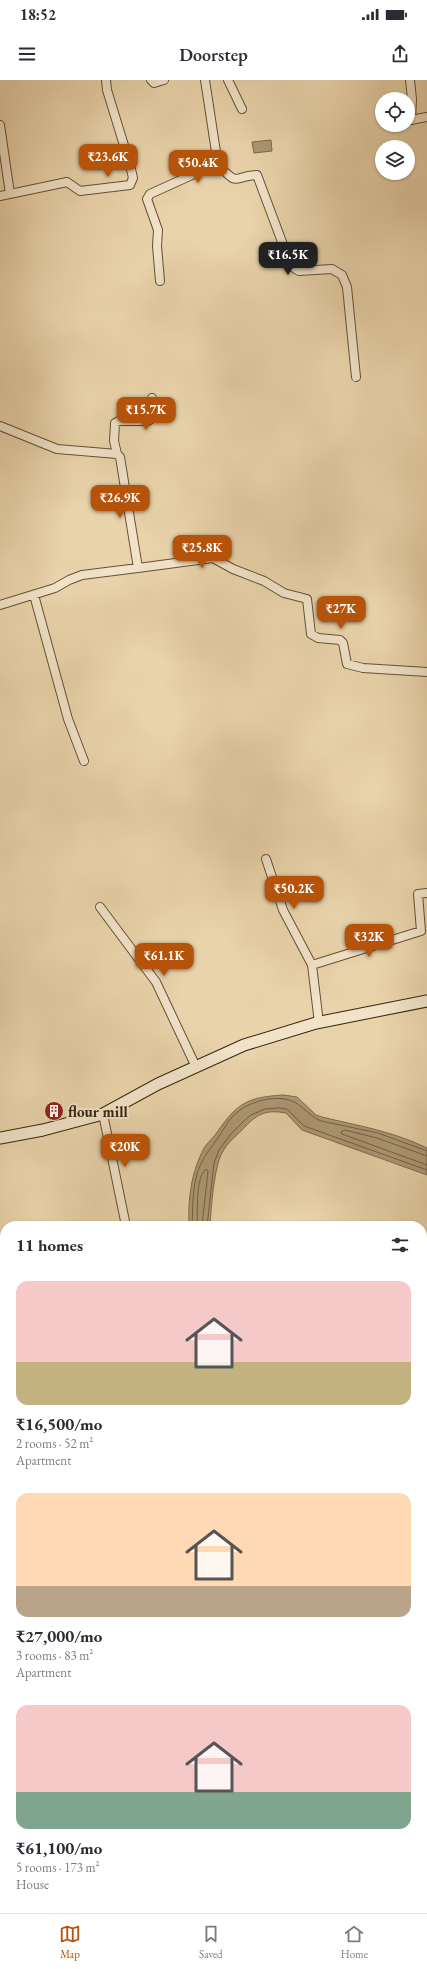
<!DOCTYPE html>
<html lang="en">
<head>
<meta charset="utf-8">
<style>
  :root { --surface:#fff; --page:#f7f7f7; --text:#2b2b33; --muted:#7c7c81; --line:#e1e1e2; --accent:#b45309 }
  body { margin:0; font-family:"EB Garamond",serif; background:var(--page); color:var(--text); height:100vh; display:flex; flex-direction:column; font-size:15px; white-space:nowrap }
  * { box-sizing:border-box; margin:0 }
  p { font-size:13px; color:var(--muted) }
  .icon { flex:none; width:22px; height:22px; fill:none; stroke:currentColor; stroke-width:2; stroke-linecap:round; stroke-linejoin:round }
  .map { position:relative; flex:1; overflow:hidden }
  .drawer { position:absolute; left:0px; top:1141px; width:427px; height:692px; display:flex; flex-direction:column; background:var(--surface); border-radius:16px 16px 0 0; box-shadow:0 1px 3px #0004 }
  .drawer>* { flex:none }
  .buttons { position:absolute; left:375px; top:12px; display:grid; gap:8px }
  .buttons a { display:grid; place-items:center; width:40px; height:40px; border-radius:50%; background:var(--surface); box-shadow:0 1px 3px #0004; font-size:20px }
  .price { position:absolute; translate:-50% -34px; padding:0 9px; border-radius:8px; background:var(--accent); color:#fff; font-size:13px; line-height:26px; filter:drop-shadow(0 1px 2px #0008) }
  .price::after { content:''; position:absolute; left:50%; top:24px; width:12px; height:9px; margin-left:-6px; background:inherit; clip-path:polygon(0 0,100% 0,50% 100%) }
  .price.current { background:#222; color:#fff }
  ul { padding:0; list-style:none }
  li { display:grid; align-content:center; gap:8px; height:212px; padding:0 16px }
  li span { display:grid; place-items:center; height:124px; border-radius:12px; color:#555 }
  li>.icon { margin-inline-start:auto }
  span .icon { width:72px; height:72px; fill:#fffc; stroke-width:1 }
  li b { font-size:17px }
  h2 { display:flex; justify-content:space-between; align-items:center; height:48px; padding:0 16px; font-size:17px }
  .status { display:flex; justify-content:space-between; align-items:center; height:28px; padding:0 20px; background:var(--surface); direction:ltr }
  .status svg { height:11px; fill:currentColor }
  header { display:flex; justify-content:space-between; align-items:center; height:52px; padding:0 16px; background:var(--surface); font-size:18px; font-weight:600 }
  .menu { display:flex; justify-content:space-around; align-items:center; height:56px; border-top:1px solid var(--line); background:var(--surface); font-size:11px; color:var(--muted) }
  .menu a { display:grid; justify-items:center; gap:2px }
  .menu .current { color:var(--accent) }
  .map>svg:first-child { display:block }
  .water { fill:#ad9874; stroke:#7e6a4a }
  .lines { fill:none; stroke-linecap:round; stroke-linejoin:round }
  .shore { stroke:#725f40; stroke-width:1 }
  .street-casing { stroke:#645134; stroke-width:10 }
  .secondary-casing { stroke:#38260c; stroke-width:13 }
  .street { stroke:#f1e2c8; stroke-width:8 }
  .secondary { stroke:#f1e2c8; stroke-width:11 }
  .labels { text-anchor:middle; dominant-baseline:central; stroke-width:4; stroke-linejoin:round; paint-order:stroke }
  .poi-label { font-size:15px; font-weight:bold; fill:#38260c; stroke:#f1e2c8; text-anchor:start }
</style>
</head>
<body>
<div class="status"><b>18:52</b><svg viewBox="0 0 49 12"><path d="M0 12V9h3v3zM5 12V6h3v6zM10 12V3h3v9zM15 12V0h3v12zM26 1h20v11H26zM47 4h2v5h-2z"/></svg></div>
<header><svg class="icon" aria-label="menu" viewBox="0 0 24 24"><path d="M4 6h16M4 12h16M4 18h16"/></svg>Doorstep<svg class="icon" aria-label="share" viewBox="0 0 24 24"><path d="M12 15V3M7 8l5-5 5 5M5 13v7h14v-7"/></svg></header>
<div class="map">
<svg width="427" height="1833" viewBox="0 0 427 1833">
  <rect width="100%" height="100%" fill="#e9d3aa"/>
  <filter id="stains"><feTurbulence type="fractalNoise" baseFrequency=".005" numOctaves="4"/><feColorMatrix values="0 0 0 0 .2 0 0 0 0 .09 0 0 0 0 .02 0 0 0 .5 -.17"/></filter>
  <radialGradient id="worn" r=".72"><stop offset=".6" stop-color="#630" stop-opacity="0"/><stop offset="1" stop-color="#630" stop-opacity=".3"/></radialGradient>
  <path class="water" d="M271,60L272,71L254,73L252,62Z
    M284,1015L297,1017L316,1035L322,1037C359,1046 392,1051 427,1068V1095L302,1050L286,1033C264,1029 256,1035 242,1050C235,1057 227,1063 222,1073C214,1087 211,1129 210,1146H189C188,1118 191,1093 204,1068C208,1062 214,1057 218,1051C238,1022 249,1017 284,1015Z
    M5,1309V1326L0,1327V1310Z"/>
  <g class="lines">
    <path class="shore" d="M427,1076L377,1058L345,1050L341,1052L342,1054L427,1085
      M192,1146C193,1128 192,1112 197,1094C201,1079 211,1068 220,1055C223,1051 225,1046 228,1042C240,1025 265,1016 285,1019C300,1021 307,1035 321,1041L378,1053L427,1071
      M197,1146C198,1132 195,1098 206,1089L208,1091L202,1146
      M207,1146L214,1083L219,1070L230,1055L245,1040L251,1035L265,1029L279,1028L287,1029L304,1046L427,1090"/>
    <g class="street-casing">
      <path id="street" d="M151,0L154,3L164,0
        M228,0L242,29
        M410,0L412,19L411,40L427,37
        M0,45L10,114
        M218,85C241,108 231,96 257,95L291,186L299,191L332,189L342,195L347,207L356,297
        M0,116L67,102L80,111L130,105L133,98L130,85L107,10L106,0
        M160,201L157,166L158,150L147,119L150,114L205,89L218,85L205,0
        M0,346L57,369L117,374L120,377L138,488L82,495L69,500L55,508L0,525
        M117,374L114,361L115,343L119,341H148L152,338V318
        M138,488L213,478L233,489L264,501L284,513L307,519L311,554L318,558L340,560L343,563L347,584L363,588L427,592
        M34,515L68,639L84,681
        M266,779L283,830L312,885
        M100,827L156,902L196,987
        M319,943L312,885L421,851L418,814L427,813
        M103,1034L126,1146
        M0,1668L5,1663
        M422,1747L427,1746
        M153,1831V1833
        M399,1833L400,1828"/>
    </g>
    <g class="secondary-casing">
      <path id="secondary" d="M0,1058L43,1050L103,1034L158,1004L244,965L316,943L427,921"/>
    </g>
    <use href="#street" class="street"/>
    <use href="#secondary" class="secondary"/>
  </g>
  <defs>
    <g id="building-disc" transform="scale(1)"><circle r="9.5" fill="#8f2418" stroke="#f1e2c8"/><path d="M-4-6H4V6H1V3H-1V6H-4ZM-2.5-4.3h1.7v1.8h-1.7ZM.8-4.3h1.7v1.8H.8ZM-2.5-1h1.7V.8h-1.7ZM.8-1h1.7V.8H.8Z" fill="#fff"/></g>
  </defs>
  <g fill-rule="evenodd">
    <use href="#building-disc" x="54" y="1031"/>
  </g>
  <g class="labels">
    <g class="poi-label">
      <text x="68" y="1031">flour mill</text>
    </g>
  </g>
  <rect width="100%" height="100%" filter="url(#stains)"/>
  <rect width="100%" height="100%" fill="url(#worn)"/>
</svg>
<div class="buttons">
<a><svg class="icon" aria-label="locate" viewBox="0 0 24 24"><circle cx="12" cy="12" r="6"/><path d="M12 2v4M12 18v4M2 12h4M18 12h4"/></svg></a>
<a><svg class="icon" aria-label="layers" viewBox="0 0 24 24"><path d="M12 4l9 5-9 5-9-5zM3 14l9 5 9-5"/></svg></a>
</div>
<b class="price" style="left:108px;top:98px">₹23.6K</b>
<b class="price" style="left:198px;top:104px">₹50.4K</b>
<b class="price current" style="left:288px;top:196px">₹16.5K</b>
<b class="price" style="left:146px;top:351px">₹15.7K</b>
<b class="price" style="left:120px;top:439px">₹26.9K</b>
<b class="price" style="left:202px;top:489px">₹25.8K</b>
<b class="price" style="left:341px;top:550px">₹27K</b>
<b class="price" style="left:294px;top:830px">₹50.2K</b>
<b class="price" style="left:369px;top:878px">₹32K</b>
<b class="price" style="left:164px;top:897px">₹61.1K</b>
<b class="price" style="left:125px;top:1088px">₹20K</b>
<section class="drawer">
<h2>11 homes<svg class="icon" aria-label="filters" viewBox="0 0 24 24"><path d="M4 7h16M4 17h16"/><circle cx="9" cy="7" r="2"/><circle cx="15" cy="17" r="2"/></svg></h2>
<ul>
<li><span style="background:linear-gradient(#f6c9c9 65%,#c2b280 0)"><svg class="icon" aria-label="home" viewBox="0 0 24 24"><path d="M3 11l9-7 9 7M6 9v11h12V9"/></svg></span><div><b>₹16,500/mo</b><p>2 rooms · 52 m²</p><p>Apartment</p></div></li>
<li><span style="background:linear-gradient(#ffd9b3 75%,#b9a48a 0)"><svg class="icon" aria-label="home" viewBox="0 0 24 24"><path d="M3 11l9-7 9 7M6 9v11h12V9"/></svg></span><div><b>₹27,000/mo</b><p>3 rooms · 83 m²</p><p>Apartment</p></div></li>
<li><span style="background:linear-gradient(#f6c9c9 70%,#7fa58c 0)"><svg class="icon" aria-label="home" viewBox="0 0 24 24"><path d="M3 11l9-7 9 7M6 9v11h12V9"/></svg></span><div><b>₹61,100/mo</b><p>5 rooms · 173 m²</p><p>House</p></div></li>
</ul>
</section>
</div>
<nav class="menu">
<a class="current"><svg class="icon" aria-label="map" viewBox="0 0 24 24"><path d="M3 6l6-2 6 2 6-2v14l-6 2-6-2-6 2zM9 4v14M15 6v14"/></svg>Map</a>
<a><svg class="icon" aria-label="saved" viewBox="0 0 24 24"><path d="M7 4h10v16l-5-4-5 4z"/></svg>Saved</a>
<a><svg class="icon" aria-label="home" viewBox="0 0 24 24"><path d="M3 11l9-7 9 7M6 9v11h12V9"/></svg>Home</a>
</nav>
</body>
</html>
